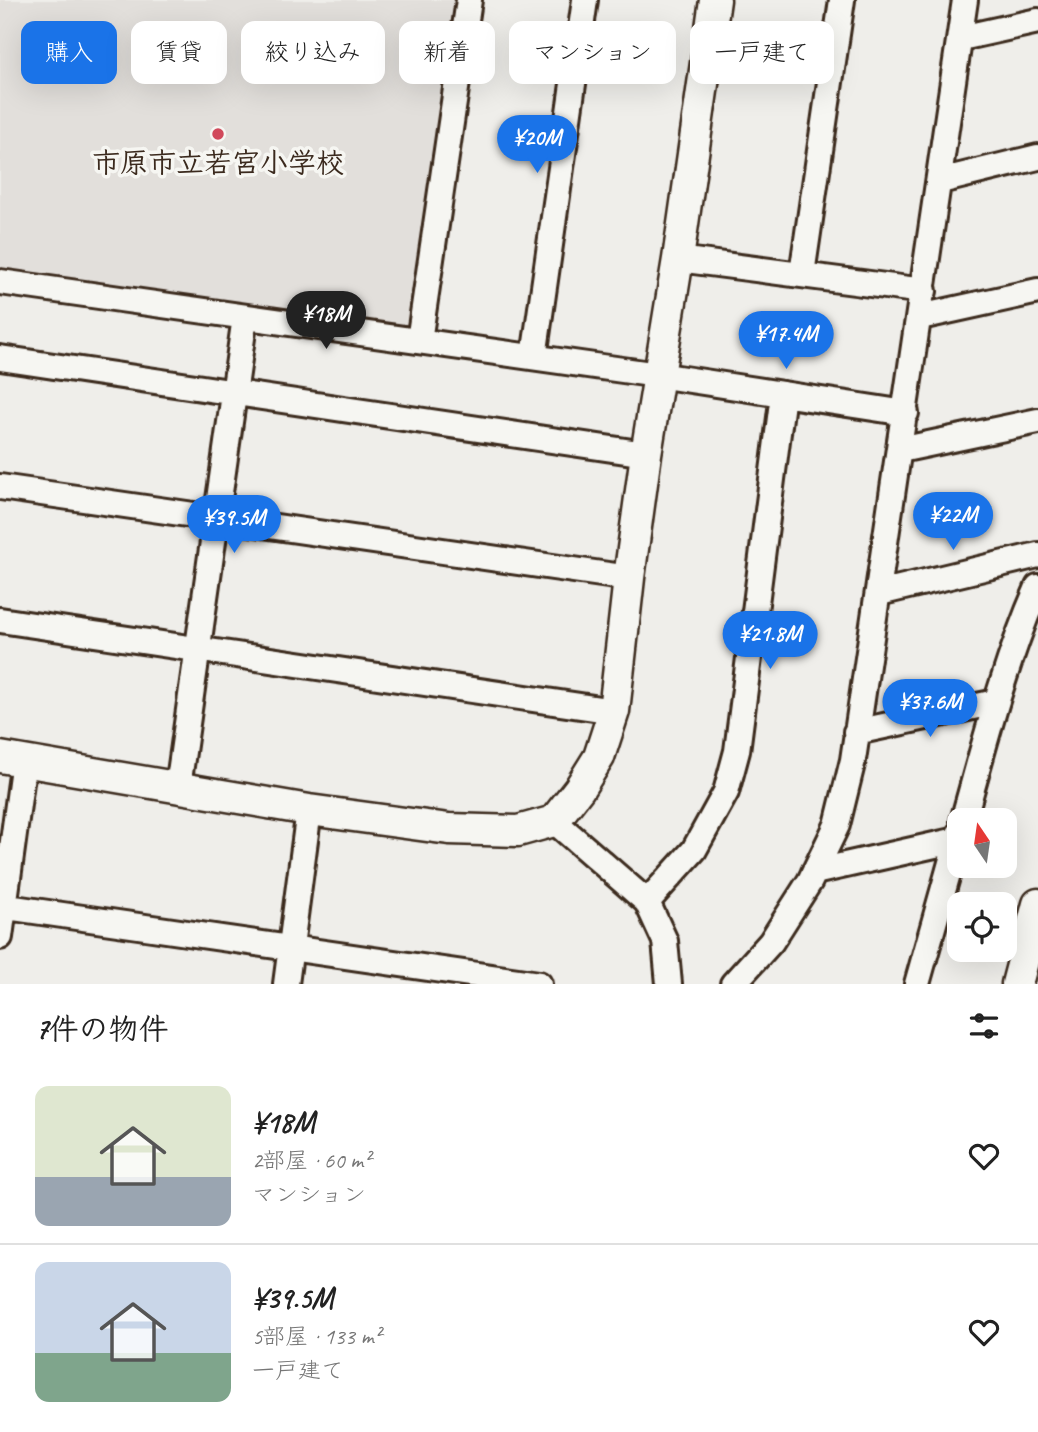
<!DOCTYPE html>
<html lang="ja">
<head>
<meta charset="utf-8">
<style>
  :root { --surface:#fff; --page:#f6f6f6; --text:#222; --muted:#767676; --line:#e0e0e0; --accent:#1a73e8 }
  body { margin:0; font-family:Caveat,"Klee One",sans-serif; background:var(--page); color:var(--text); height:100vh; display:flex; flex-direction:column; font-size:26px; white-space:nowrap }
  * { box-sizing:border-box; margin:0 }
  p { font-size:23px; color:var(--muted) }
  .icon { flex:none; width:38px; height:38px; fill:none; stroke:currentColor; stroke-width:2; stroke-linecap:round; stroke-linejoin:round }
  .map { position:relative; height:984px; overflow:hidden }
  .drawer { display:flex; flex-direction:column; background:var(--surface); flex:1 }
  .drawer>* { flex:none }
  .top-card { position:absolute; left:21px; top:21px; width:998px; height:63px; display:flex; gap:14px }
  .needle { width:46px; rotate:347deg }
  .tools { position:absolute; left:947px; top:808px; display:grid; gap:14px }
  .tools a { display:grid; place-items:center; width:70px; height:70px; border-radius:14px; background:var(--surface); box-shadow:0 7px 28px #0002; font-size:35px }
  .price { position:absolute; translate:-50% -60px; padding:0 16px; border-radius:24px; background:var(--accent); color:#fff; font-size:23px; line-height:46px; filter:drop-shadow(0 2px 4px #0008) }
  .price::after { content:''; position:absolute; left:50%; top:42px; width:21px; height:16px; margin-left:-10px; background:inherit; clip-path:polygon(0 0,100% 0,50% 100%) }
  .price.on { background:#222; color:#fff }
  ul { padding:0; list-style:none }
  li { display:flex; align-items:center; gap:21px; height:175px; padding:0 35px }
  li+li { border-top:2px solid var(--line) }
  li span { display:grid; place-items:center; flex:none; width:196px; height:140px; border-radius:14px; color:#555 }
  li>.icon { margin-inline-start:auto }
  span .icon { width:84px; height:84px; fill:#fffc; stroke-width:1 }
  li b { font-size:30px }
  h2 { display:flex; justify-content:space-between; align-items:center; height:84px; padding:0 35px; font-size:30px }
  .pill { padding:0 24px; border-radius:14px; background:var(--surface); box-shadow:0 7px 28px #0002; font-size:24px; line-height:63px }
  .pill.on { background:var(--accent); color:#fff }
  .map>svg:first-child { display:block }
  .built { fill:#e2dfdb }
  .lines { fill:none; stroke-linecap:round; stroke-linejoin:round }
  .minor-casing { stroke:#3b2a1e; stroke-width:30 }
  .tertiary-casing { stroke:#3b2a1e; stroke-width:35 }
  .minor { stroke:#f6f6f2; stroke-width:24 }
  .tertiary { stroke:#f6f6f2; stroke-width:30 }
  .poi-dot { fill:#d1495b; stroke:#f6f6f2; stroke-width:2.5 }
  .labels { text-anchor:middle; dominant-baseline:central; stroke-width:7; stroke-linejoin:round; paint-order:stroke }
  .poi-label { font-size:28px; font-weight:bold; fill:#3b2a1e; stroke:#f6f6f2 }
</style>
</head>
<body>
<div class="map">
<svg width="1038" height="984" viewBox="0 0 1038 984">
  <rect width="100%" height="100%" fill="#efeeea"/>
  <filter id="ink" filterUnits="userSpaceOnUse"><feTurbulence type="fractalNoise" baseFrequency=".0143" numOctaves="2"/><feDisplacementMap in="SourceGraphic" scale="14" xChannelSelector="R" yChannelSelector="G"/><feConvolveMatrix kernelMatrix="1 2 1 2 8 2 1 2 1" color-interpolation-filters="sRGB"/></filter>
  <g filter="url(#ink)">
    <path class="built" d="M0,0H455L407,327L0,268Z"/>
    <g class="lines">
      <g class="minor-casing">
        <path id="minor" d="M961,38L1038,21
          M940,181L1038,157
          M678,259L924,291
          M802,274L842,0
          M0,282L658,375L906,413
          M920,317L1038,291
          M419,341L469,0
          M534,357L585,0
          M0,358L646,454
          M900,450L1038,421
          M0,487L629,578
          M879,593L1038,555
          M0,620L614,711
          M856,732L996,702
          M178,787L245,317
          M554,821L647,902L665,941L669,984
          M963,821C985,742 1005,662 1038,587
          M814,872L957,840
          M647,902L694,850L726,792L737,751L783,394
          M0,906L539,984
          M0,937L24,760
          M286,984L309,810
          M733,984L771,942L810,881L837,825L853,760L965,0
          M917,984L959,834"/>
      </g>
      <g class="tertiary-casing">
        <path id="tertiary" d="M0,757L309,810L449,829L518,831L554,821L579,789L599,757L614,711L629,578L646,454L678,259L715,0
          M1017,984L1038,904"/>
      </g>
      <use href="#minor" class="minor"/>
      <use href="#tertiary" class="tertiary"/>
    </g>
  </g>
  <circle class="poi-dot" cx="218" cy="134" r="7"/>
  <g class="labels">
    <g class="poi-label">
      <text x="218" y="162">市原市立若宮小学校</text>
    </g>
  </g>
</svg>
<div class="tools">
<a><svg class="needle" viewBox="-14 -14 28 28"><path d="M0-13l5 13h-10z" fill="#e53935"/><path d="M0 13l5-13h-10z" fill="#767676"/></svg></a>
<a><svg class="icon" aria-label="locate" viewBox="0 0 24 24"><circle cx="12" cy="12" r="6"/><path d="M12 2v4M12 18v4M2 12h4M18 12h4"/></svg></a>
</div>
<b class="price" style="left:537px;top:175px">¥20M</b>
<b class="price on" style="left:326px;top:351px">¥18M</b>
<b class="price" style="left:786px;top:371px">¥17.4M</b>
<b class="price" style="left:953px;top:552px">¥22M</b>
<b class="price" style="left:234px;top:555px">¥39.5M</b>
<b class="price" style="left:770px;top:671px">¥21.8M</b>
<b class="price" style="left:930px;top:739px">¥37.6M</b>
<div class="top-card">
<a class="pill on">購入</a>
<a class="pill">賃貸</a>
<a class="pill">絞り込み</a>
<a class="pill">新着</a>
<a class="pill">マンション</a>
<a class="pill">一戸建て</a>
</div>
</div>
<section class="drawer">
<h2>7件の物件<svg class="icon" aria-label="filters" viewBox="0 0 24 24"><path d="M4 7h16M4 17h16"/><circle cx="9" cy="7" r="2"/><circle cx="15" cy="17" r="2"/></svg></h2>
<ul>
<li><span style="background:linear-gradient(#dfe7d0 65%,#9aa5b1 0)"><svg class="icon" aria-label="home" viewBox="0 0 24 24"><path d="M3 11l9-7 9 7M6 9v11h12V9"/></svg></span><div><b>¥18M</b><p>2部屋 · 60 m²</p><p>マンション</p></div><svg class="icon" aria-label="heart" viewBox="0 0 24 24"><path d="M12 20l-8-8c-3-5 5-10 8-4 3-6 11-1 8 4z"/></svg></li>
<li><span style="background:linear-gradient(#c9d6e8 65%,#7fa58c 0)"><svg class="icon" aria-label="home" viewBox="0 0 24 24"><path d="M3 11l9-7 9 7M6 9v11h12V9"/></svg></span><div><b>¥39.5M</b><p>5部屋 · 133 m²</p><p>一戸建て</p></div><svg class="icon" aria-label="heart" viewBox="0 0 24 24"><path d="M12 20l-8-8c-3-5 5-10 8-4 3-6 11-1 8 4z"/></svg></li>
</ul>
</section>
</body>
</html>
